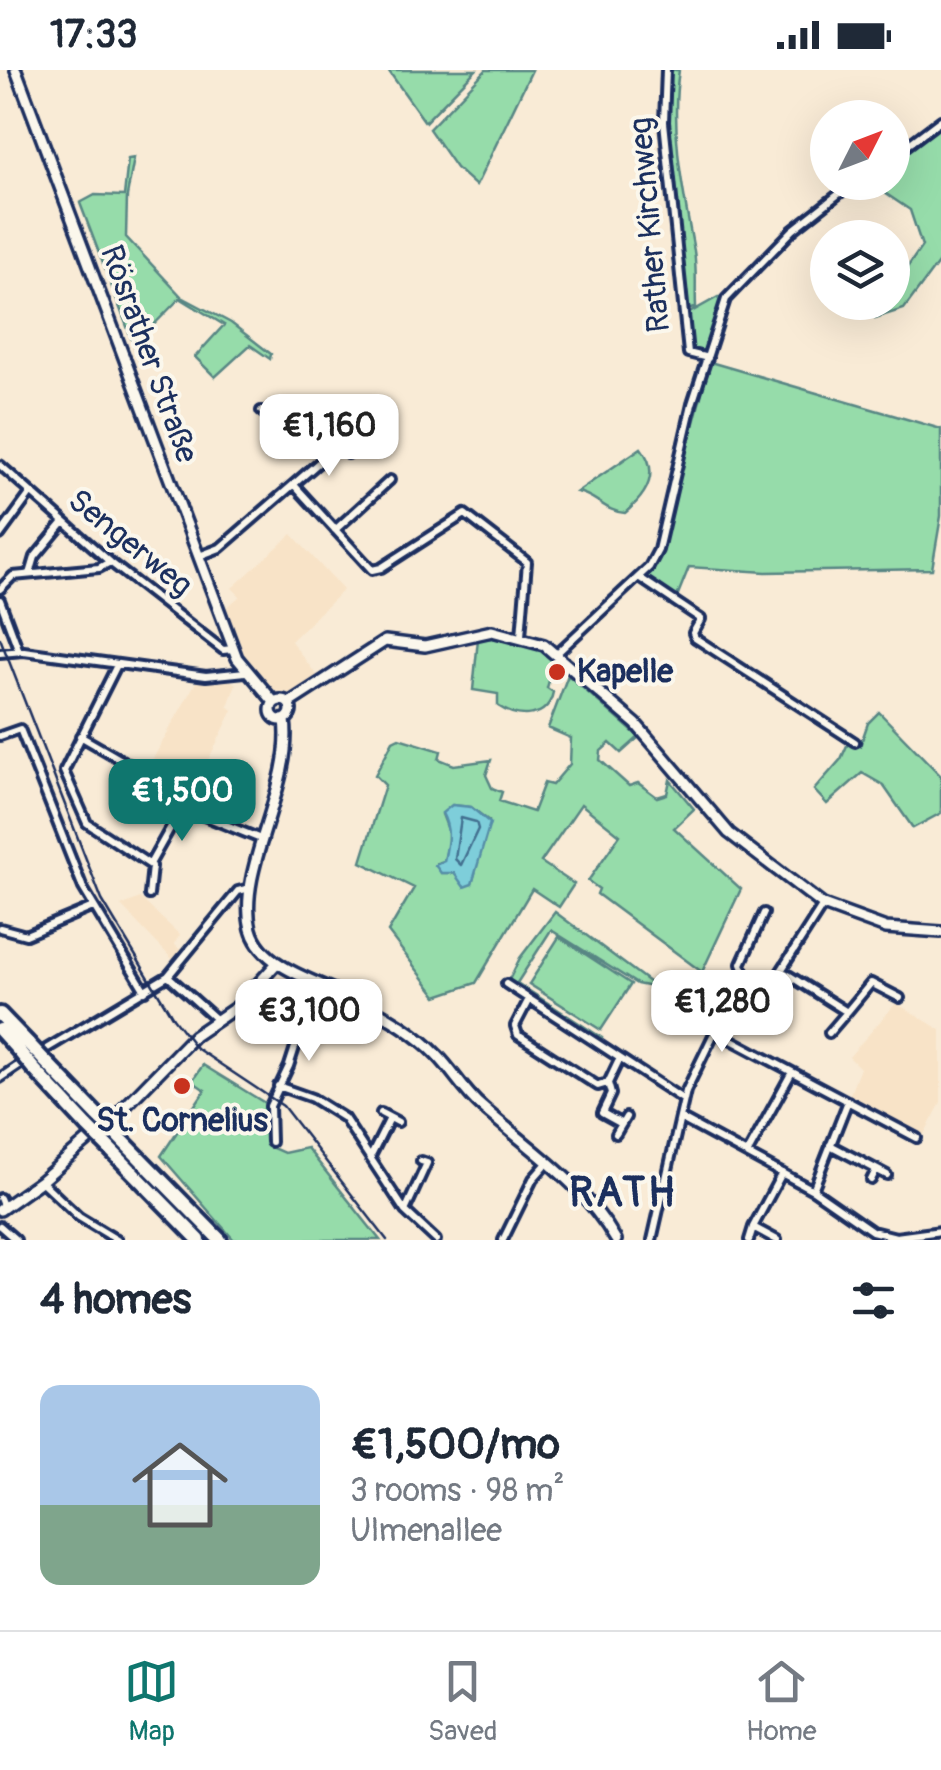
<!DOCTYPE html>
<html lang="en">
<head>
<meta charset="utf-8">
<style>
  :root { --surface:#fff; --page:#f6f6f7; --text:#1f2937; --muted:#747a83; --line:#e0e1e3; --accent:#0f766e }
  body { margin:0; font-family:Pangolin,sans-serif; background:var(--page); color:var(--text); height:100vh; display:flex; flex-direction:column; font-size:38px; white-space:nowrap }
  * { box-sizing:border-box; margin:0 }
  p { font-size:32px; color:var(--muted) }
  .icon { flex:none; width:55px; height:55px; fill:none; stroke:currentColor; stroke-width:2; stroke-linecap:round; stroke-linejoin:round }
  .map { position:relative; height:1170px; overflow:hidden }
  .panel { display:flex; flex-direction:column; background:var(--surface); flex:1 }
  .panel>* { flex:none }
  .needle { width:65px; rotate:48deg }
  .controls { position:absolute; left:810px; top:30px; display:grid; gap:20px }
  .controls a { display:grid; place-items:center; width:100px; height:100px; border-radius:50%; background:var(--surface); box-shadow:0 10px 40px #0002; font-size:50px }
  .price { position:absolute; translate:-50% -85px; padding:0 22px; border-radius:20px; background:#fff; color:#222; font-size:32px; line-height:65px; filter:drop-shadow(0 2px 5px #0008) }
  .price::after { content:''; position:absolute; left:50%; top:60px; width:30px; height:22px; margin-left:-15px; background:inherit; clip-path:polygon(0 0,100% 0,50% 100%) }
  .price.on { background:var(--accent); color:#fff }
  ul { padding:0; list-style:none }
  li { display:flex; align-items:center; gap:30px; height:250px; padding:0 40px }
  li span { display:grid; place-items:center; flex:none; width:280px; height:200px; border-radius:20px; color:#555 }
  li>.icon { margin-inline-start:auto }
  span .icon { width:120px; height:120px; fill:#fffc; stroke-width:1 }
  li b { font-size:42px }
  h2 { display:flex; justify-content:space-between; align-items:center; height:120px; padding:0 40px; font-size:42px }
  .status { display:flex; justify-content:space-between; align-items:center; height:70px; padding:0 50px; background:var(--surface); direction:ltr }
  .status svg { height:28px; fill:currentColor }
  .tabs { display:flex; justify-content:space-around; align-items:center; height:140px; border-top:2px solid var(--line); background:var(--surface); font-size:28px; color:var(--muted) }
  .tabs a { display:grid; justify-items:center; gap:5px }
  .tabs .on { color:var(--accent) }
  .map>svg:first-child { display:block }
  .built { fill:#f8e3c7 }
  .green { fill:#96dcaa; stroke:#588684; stroke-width:2.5; fill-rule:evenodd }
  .water { fill:#7eceda; stroke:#568ea8; stroke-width:2.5 }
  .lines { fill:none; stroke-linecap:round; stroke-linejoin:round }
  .shore { stroke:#436f90; stroke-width:2.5 }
  .street-casing { stroke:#1b2f5e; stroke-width:14 }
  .secondary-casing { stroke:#1b2f5e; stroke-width:16 }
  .highway-casing { stroke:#1b2f5e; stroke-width:20 }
  .street { stroke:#fbf7ec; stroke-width:6 }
  .secondary { stroke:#fbf7ec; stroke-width:9 }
  .highway { stroke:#fbf7ec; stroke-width:12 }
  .tram { stroke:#1b2f5e; stroke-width:2.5 }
  .highway-bridge-casing { stroke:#1b2f5e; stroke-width:20; stroke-linecap:butt }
  .highway-bridge { stroke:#fbf7ec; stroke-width:12 }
  .poi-dot { fill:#c8321e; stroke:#fbf7ec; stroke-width:4 }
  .labels { text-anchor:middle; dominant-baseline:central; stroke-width:8; stroke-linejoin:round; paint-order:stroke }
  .street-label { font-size:32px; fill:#1b2f5e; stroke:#fbf7ec }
  .poi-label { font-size:32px; font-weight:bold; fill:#1b2f5e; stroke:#fbf7ec; text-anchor:start }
  .district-label { font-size:42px; font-weight:bold; letter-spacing:2.5px; fill:#1b2f5e; stroke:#fbf7ec }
</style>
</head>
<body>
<div class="status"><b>17:33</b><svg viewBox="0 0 49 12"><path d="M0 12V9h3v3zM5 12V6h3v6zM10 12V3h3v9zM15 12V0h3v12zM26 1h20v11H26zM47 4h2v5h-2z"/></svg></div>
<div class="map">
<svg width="941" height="1170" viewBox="0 0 941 1170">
  <rect width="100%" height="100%" fill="#f9ebd6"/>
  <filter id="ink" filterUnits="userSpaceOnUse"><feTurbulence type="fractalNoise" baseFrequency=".01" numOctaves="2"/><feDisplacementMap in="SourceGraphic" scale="20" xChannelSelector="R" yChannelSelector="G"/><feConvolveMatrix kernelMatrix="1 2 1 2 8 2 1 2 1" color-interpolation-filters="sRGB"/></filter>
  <g filter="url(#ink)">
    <path class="built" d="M292,464L343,520L291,571L318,607L291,627H283L275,624L244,588L226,538L240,526L232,518Z
      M228,609L236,614L228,636L233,640L186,735L149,696L197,610Z
      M140,828L180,865L174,874L185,884L176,893L121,836Z
      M896,933L941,960V1033L922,1068L848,1029L860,998L849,987Z"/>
    <path class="green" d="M388,0H476L425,52Z
      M486,0H532L476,116L456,98L429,59Z
      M668,0H679C670,60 683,122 694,181C697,199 695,219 696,237L686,241L666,51Z
      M941,52V189L904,239L875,248L872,244L882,233L892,232L893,218L922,176L910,140L870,113L892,112L893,89Z
      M134,88L127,126L126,167L182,227L231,253L271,284L270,289L250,275L215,307L195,287L224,255L180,228L134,275L80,133L95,125L124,126L128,89Z
      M718,227H726L709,281L702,287L694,285L686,245Z
      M710,292L941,359V446L932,499L766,502L689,497L677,527L645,507L662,474Z
      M641,378C660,402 648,424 625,443C605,442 596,425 577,422Z
      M496,568L536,577L555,588L547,618L553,622C548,649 519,650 498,636V624L473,620L478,569Z
      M568,605L639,667L621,683L610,673L601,681L600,690L629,716L638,713L657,727L667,724L670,710L694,739L674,758L741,819L702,902L597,824L599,819L588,811L620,765L581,734L541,792L574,814L559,837L532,819L476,913L437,926L388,862L414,818L361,792L385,715L375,705L393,671L399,668L441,681L439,689L454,695L491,690L486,705L492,718L502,722L499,731L533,742L544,713L552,715L570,694L571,668L548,658ZM452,735L471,737L489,751L472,814L466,815L454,803H441L437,793L444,791L450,765L442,744Z
      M879,642L941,706V743L913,758L883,715L862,703L827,734L814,720L841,689L849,671L860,676L868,653Z
      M555,842L657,918L637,914L551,860L517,913L602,968L599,974L507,914L520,888Z
      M559,867L631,914L601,960L529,914Z
      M203,995L268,1035V1076L284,1083L307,1078L380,1170H234L161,1086L205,1020L192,1011Z"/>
    <path class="water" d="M452,735L471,737L490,753L472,814L464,817L454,803H441L435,795L444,791C448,772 451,760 442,743Z"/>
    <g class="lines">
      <path class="shore" d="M461,748L476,752L478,759L461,795L455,789Z"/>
      <g class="street-casing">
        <path id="street" d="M666,0L664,52L688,283L708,288
          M892,87L941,50
          M261,341L280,355L300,335L348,384
          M0,395L110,492L223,580L233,579
          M295,416L372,500L381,498L465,444L527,492L521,566
          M335,460L390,410
          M0,465L30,424
          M199,486L220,478L339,375
          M30,504L35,487L64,452
          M640,508L701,549L693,563L695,568L855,672
          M0,519L13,506L99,498L110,492
          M0,530L19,581
          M0,583L24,581L206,606L245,602
          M556,584L649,497L658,480L692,334L726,229L793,160L854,112
          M117,595L64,701L87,753L152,796L149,825
          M0,666L20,659L83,818L145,921
          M80,666L151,707L182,737L263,770
          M150,794L182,737
          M0,858L26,865L93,837
          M782,901L847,942L871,913L900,928
          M168,906L217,950
          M746,906L741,894L764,843
          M506,914L684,1030
          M528,931L515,956L518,965L598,1016L608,1013L618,992
          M713,960L917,1068
          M829,963L847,942
          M36,985L168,906L238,821L250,818
          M0,1008L25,991
          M608,1013L611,1024L602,1043L622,1054
          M278,1016L312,1028L344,1048L405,1141L436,1170
          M381,1043L398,1052
          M680,1048L813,1120L872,1161L896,1167L941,1161
          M616,1064L626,1047
          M271,1072L270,1036L289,996L316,912
          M830,1075L887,1105
          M372,1084L390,1048
          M747,1084L792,1002
          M871,1110L876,1100
          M41,1111L79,1147L117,1170
          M813,1120L848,1031
          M0,1128L4,1138
          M405,1141L427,1093L421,1091
          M0,1156L16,1170
          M503,1170L533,1109L548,1092
          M652,1170L686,1021L739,912L746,906L777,907L823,835
          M749,1170L753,1157
          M777,1170L753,1157L782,1103"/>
      </g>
      <g class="secondary-casing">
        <path id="secondary" d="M16,0L237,588L274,632
          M271 640a10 10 0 1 1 20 0a10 10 0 1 1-20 0Z
          M289,633L385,571L425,576L492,561L544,575L636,654L729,763L823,835L886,858L941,862
          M285,650C294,716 236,800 251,859C262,901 328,914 362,933C388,947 416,963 437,985C453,1001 464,1022 482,1037C530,1079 584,1114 616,1170
          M0,1140L41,1111L117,1045L194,966L238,936L277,893"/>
      </g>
      <g class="highway-casing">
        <path id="highway" d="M0,944L29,974
          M0,960L19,981
          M44,990L99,1047
          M33,998L88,1057
          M114,1062L220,1170
          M103,1072L199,1170"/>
      </g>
      <use href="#street" class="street"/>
      <use href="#secondary" class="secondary"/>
      <use href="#highway" class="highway"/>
      <path class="tram" d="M0,568L102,830L173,948L196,978L283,1036L387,1170"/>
      <g class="highway-bridge-casing">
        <path id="highway-bridge" d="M29,974L44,990
          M19,981L33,998
          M99,1047L114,1062
          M88,1057L103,1072"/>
      </g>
      <use href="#highway-bridge" class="highway-bridge"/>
    </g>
  </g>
  <g class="poi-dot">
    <circle cx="557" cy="602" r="10"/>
    <circle cx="182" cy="1016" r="10"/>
  </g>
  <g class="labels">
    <g class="street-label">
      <text transform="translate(650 155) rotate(-95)">Rather Kirchweg</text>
      <text transform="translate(149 284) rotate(70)">Rösrather Straße</text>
      <text transform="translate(130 473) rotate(39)">Sengerweg</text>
    </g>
    <g class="poi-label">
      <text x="577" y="602">Kapelle</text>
      <text x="182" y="1051" text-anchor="middle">St. Cornelius</text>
    </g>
    <g class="district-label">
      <text x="623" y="1123">RATH</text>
    </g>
  </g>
</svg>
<div class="controls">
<a><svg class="needle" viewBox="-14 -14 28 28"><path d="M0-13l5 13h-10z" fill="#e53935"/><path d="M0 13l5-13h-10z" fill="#747a83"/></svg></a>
<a><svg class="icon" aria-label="layers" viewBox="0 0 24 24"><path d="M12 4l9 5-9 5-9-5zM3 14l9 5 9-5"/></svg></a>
</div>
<b class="price" style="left:329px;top:409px">€1,160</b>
<b class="price on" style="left:182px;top:774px">€1,500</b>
<b class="price" style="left:722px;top:985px">€1,280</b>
<b class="price" style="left:309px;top:994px">€3,100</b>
</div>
<section class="panel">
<h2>4 homes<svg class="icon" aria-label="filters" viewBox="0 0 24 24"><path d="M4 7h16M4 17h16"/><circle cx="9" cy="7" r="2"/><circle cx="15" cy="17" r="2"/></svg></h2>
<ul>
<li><span style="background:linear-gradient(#a9c7e8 60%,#7fa58c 0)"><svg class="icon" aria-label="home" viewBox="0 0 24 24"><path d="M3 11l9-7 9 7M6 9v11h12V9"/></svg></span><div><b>€1,500/mo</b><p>3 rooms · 98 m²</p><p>Ulmenallee</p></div></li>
</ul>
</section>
<nav class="tabs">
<a class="on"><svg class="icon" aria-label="map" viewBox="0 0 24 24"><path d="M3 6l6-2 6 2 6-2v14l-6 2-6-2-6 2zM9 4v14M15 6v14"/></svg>Map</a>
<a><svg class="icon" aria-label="saved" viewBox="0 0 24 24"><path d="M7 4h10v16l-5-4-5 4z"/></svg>Saved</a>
<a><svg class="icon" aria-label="home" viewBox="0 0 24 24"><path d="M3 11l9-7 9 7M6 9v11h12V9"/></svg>Home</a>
</nav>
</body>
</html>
